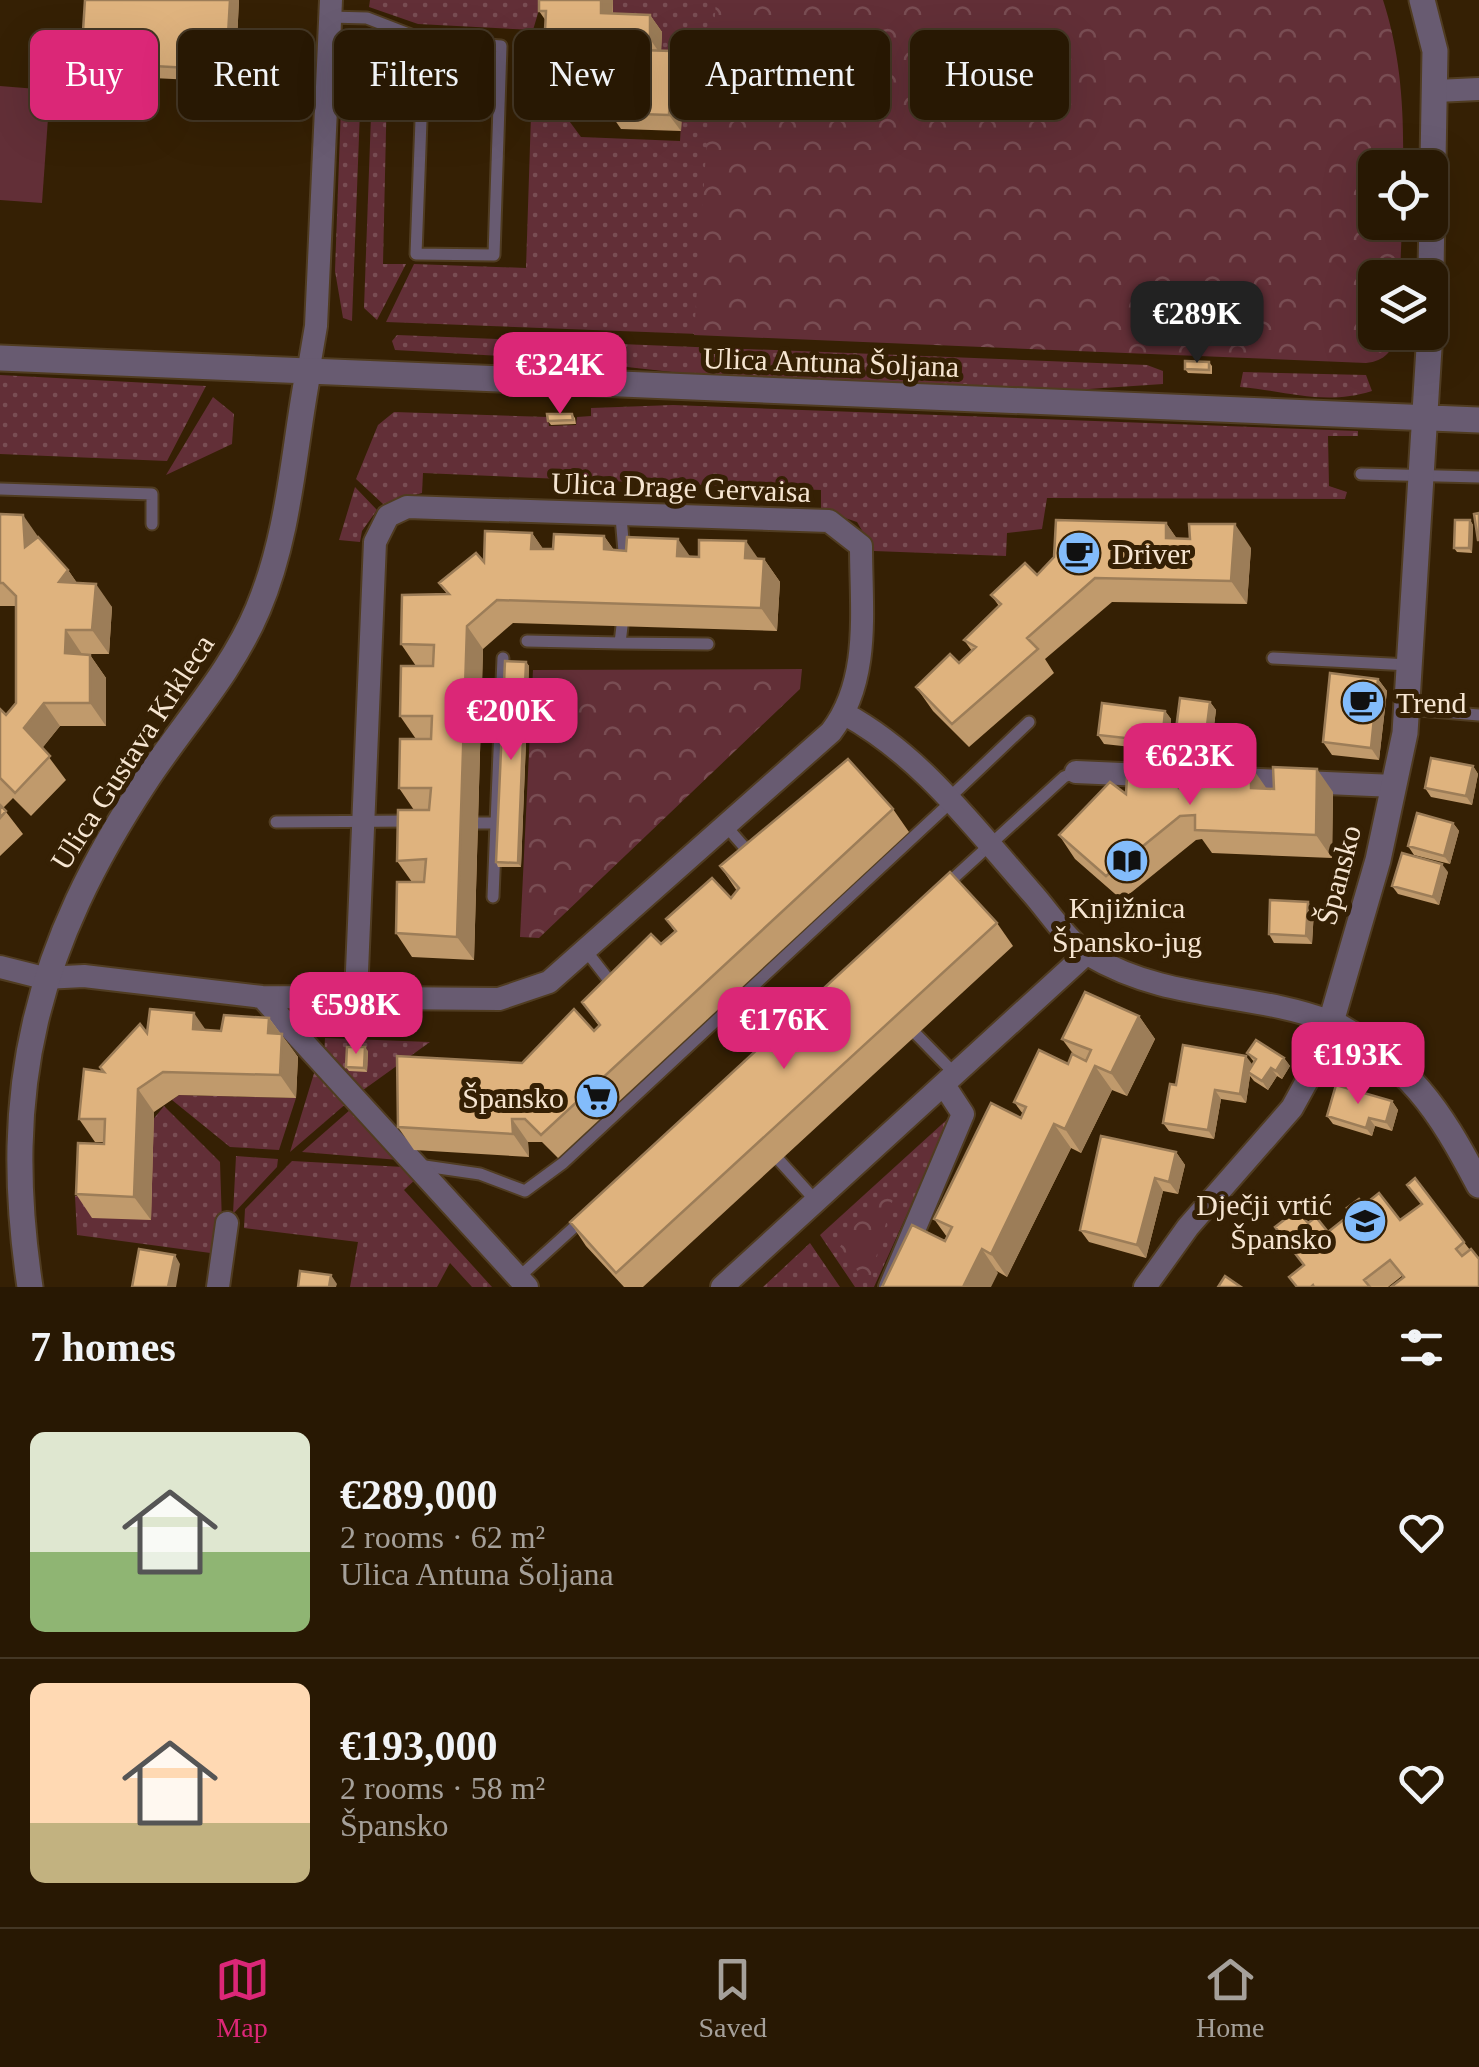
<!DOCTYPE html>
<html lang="en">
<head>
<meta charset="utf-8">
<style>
  :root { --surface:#281803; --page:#342512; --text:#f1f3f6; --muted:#a5a09a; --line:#443725; --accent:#db2777 }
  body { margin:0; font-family:"Times New Roman",serif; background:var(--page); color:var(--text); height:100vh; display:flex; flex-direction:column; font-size:38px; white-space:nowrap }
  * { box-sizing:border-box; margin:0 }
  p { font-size:32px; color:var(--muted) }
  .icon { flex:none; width:55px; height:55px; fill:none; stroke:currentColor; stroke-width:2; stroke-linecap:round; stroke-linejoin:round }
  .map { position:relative; height:1287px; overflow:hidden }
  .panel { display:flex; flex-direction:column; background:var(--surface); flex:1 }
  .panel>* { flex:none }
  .banner { position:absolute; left:30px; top:30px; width:1420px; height:90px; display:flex; gap:20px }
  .buttons { position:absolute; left:1358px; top:150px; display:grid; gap:20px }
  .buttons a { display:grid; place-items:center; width:90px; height:90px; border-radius:15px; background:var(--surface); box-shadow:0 10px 40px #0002,0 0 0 2px var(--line); font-size:50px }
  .price { position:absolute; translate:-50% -85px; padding:0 22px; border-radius:20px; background:var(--accent); color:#fff; font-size:32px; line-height:65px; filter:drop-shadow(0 2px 5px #0008) }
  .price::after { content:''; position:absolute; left:50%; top:60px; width:30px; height:22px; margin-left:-15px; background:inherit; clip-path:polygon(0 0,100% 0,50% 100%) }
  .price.active { background:#222; color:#fff }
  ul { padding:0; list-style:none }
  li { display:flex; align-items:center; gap:30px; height:250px; padding:0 30px }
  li+li { border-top:2px solid var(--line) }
  li span { display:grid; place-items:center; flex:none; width:280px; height:200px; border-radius:15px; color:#555 }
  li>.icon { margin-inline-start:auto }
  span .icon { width:120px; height:120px; fill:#fffc; stroke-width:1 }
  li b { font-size:42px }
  h2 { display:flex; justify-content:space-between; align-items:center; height:120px; padding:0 30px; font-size:42px }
  .tag { padding:0 35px; border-radius:15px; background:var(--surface); box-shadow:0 10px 40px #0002,0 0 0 2px var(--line); font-size:35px; line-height:90px }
  .tag.active { background:var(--accent); color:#fff }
  .dock { display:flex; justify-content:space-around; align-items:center; height:140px; border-top:2px solid var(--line); background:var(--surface); font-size:28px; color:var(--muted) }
  .dock a { display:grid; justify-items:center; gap:5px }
  .dock .active { color:var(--accent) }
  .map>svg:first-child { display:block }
  .grass { fill:url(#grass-dots) }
  .park { fill:url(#park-crowns) }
  .pitch { fill:#622f37 }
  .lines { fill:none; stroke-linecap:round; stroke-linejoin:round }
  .service-casing { stroke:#503c21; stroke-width:15 }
  .minor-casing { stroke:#503c21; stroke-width:26 }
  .tertiary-casing { stroke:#503c21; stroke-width:29 }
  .service { stroke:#685b71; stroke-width:11 }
  .minor { stroke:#685b71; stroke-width:22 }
  .tertiary { stroke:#685b71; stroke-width:25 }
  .wall { fill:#c09a6c }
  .shaded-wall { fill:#9c7d58 }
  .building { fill:#dfb37e; stroke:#9c7d58; stroke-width:2.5 }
  .labels { text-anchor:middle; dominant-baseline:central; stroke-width:10; stroke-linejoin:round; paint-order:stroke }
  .street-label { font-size:30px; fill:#f6e5d1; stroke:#352004 }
  .poi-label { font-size:30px; fill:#f6e5d1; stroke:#352004; text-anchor:start }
</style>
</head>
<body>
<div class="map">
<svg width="1479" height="1287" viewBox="0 0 1479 1287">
  <defs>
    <pattern id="grass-dots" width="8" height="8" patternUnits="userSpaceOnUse" patternTransform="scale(2.5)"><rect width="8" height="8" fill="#622f37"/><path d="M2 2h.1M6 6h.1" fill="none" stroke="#794d53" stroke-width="1.8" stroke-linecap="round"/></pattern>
    <pattern id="park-crowns" width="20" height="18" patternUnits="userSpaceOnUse" patternTransform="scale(2.5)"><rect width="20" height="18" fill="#622f37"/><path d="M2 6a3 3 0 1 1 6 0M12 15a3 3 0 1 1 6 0" fill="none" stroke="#794d53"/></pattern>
  </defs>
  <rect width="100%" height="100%" fill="#352004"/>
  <path class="grass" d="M370,0H542L533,30L418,24L369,7Z
    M613,0H1065L1165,352L386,322L414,264L526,268L532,84H542L581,137L680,141L684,68L612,29Z
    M363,31L352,321L343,318L335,271L343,51L350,36Z
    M374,33C406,46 412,52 409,87L387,86L383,264H406L377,320L364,308Z
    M397,335L1147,365L1163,371V384L1074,390L699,375L555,359L395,350L392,341Z
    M1243,372L1366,375L1372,391C1324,406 1288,391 1240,387Z
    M0,375L206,386L167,461L0,454Z
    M213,397L234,414L232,444L166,475Z
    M673,405L1358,431V436H1328L1329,486L1347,492L1345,499L1047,498L1042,529L1007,533L1006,556L874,551L857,522L821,510V490L423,473L422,493L383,504L356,479L378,425L394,412L548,417L549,426L576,425L577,417L591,416V408Z
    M355,487L377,510L362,531L360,542L339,540Z
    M325,1038L430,1042L359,1093L324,1057Z
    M315,1070L348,1102L290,1152Z
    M179,1095L296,1098L279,1150L230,1147L172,1100Z
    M164,1106L220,1162L222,1223L218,1254L77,1235L75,1196L92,1195Z
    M351,1109L399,1160L302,1152Z
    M952,1115L874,1287H855L820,1235Z
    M236,1156L278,1159L277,1167L233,1214Z
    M292,1161L404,1167L417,1178L404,1190L492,1287H472L450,1263L437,1287H350L358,1242L244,1228L245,1209Z
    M810,1243L840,1287H763Z"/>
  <path class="park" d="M716,0H1383C1401,56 1404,109 1403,167L1375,168V222L1402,223L1400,277L1375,278V332L1397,333C1393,351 1385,361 1366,363L694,335Z
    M802,669L800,689L539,938L520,937L533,670Z
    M885,1197L893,1199L868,1285L840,1247L850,1230Z"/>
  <path class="pitch" d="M0,86L50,90L42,203L0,200Z"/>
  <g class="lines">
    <g class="service-casing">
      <path id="service" d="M330,17L367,18L424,40L416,254L494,255L501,46L424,40
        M1361,474L1479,477
        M0,489L152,494V524
        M621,517L625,563
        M527,641L620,643L622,626
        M620,643L708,644
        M1273,658L1410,665
        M1407,709L1479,715
        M948,799L1029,722
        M276,822L412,821
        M478,823H496L503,658
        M726,826L752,856
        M945,886L1064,777L1076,772
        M493,897L496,823
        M587,952L615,988
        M917,1035L955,1074
        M778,1159L816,1201
        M418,1165L480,1174L525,1191L563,1163L951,802
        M518,1278L582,1220"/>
    </g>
    <g class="minor-casing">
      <path id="minor" d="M1436,91L1479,89
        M308,373L316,326L331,0
        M845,714C922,756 975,829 1032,893C1049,912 1068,942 1089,955C1170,1003 1251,991 1331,1022L1314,1068L1292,1108L1188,1227L1145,1287
        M1076,772L1394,786
        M0,967L44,978L84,976L262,997L499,999L549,982L831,732C871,680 861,610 861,546L829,521L407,507L388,516L375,542L356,995
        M262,997L527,1287
        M218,1287L227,1223
        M722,1287L1086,954
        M890,1287L963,1114L944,1085"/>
    </g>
    <g class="tertiary-casing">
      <path id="tertiary" d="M1422,0L1435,51L1430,325
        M1430,332L1405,733L1378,860L1331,1022C1410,1065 1438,1107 1479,1185
        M0,358L1479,420
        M30,1287C0,1087 36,947 147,779C185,722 231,673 258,609C290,533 293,453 308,373"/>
    </g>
    <use href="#service" class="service"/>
    <use href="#minor" class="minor"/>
    <use href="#tertiary" class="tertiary"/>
  </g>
  <path class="wall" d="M85,0H239L235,82L90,75L81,62Z
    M539,0H613V13L650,15L662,32L661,51L684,68L681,131L621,129L610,113L611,91L548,88L536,72L544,50L546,21L539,11Z
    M1209,362L1212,366V374L1188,373L1185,369Z
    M572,414L575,418L576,424L551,425L548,421Z
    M0,514L39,538L68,570L77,583L112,607L109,654H82L90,655L106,678V726H60L42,748L66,780L31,816L13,798L3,808L23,834L0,856V709L6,715L16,703V606H0Z
    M1470,520L1473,525L1472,553L1457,552L1454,548Z
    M1166,523L1177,539L1251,548L1247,604L1112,602L1045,659L1054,673L969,747L933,711L916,687L959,663L972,651L964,640L999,606L991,595Z
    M532,533L543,549H553L604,536L614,550L690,556L764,559L780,582L777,631L513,623L483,649L474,960L412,957L396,933L412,882L397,861L414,810L399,788L416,739L400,716L416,666L401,644L447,594L439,583L484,562Z
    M526,662L529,666L521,867H498L496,862Z
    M1378,679L1387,691L1379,760L1332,755L1323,742Z
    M1210,702L1216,710L1211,750L1181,746L1175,737Z
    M1165,711L1171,719L1168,751L1104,744L1098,735Z
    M1473,766L1478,774L1472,805L1431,797L1425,788Z
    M1194,784V788L1333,792L1332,858L1212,853L1202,839L1196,840L1122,900L1075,859L1059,835L1126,794Z
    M893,809L909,832L558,1158L542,1142H528L529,1157L414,1150L398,1127L522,1063L594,1031L599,1026L582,1002L661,944L675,932L666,919L731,898L737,891L720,866Z
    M1453,823L1459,831L1450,864L1414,855L1408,846Z
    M1448,872L1439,905L1398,894L1392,886Z
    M1308,902L1314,910L1312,944L1274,943L1269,934Z
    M997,923L1013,946L643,1287H624L586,1246L570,1222Z
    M1139,1016L1155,1039L1127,1096L1112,1090L1081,1153L1071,1148L1007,1277L945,1241L947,1237L934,1219L1021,1118L1023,1114L1014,1102L1068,1064L1074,1055L1062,1039Z
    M269,1018L298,1057L296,1098L179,1095L154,1112L151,1220L92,1218L76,1194L104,1142H95L79,1119L103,1071L147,1033L206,1030L221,1031Z
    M368,1051L367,1072L349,1071L346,1067Z
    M1247,1053L1284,1058L1290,1066L1282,1079L1277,1076L1268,1090L1254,1081L1250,1076L1246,1103L1221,1099L1214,1139L1169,1131L1163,1123L1176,1085L1252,1064L1254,1062Z
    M1392,1101L1398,1110L1392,1131L1375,1126L1372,1136L1333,1124L1327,1116Z
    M1176,1152L1185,1165L1178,1194L1163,1191L1146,1258L1089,1242L1080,1230Z
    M1415,1178L1470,1250L1479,1259L1403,1278L1402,1276L1388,1287H1297L1304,1266L1275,1227L1308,1223L1328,1232L1364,1205L1400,1220L1421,1204L1407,1185Z"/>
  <path class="shaded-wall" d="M230,0H239L235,82L226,70Z
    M601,0H613L612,29L601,13Z
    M650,15L662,32L661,55L650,39Z
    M640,38L652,54L640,50Z
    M672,51L684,68L681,131L669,115Z
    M23,515L39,538L25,547Z
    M1470,520L1473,525L1472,553L1469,548Z
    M1166,523L1182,546L1166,538Z
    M1235,524L1251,548L1247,604L1231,581Z
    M532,533L548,556L531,549Z
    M604,536L620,559L604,549Z
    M678,539L694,562L677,556Z
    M746,541L762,564L745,558Z
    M764,559L780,582L777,631L761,608Z
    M68,570L84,593L59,582Z
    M96,584L112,607L109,654L92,630Z
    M467,626L483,649L474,960L457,937Z
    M66,630L82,654L81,676L65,653Z
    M90,655L106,678V726L90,703Z
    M526,662L529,666L521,867L518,863Z
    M1378,679L1387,691L1379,760L1371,748Z
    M1210,702L1216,710L1211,750L1205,741Z
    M44,703L60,726L40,751L24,728Z
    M1165,711L1171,719L1168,751L1162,742Z
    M1177,761L1194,784L1195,811L1179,788Z
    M1251,766L1267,789L1251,788Z
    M1473,766L1478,774L1472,805L1466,796Z
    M1317,769L1333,792L1332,858L1316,835Z
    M1453,823L1459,831L1450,864L1444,856Z
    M1442,864L1448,872L1439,905L1433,897Z
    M1308,902L1314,910L1312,944L1306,936Z
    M194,1013L210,1036L193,1029Z
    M1139,1016L1155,1039L1127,1096L1111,1073Z
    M269,1018L298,1057L296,1098L280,1075L268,1033Z
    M365,1047L368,1051L367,1072L364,1068Z
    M1246,1056L1252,1064L1248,1072L1250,1076L1246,1103L1240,1094Z
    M1284,1058L1290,1066L1282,1079L1276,1071Z
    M1095,1066L1112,1090L1081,1153L1065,1129Z
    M1271,1068L1277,1076L1268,1090L1262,1081Z
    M138,1089L154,1112L151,1220L134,1197Z
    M1215,1090L1221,1099L1214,1139L1208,1130Z
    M1392,1101L1398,1110L1392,1131L1386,1122Z
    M1369,1118L1375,1126L1372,1136L1366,1128Z
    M512,1119L528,1142L529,1157L513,1134Z
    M1054,1124L1071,1148L1007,1277L991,1254Z
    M1176,1152L1185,1165L1178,1194L1169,1182Z
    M1155,1178L1163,1191L1146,1258L1137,1245Z
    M982,1249L998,1273L991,1287H963Z
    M175,1255L180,1264L176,1287H168Z
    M331,1275L337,1284L336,1287H329Z"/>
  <path class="building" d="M85,0H230L226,70L81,62Z
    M539,0H601V13L650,15V39L640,38V50L672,51L669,115L610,113L612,75L536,72L537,50H544L546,11H539Z
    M1185,361L1209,362V370L1185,369Z
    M547,414H572L573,420L548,421Z
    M1479,513V540H1478L1474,514Z
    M0,514L23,515L25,547L38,537L68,570L59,582L96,584L92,630H66L65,653L90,655V703H44L24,728L50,756L15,793L0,778V709L6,715L16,703V596L3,583H0Z
    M1056,520L1166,523V538L1190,539L1189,524H1235L1231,581L1095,578L1027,638L1038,649L952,724L916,687L950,654L959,663L976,647L964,640L1001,604L991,595L1025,563L1037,575L1054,557Z
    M1455,520H1470L1469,548H1454Z
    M485,531L532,533L531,549H553L554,534L604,536V549L626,551L627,537L678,539L677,556L699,557V540L746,541L745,558L764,559L761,608L497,600L467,626L457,937L396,933L397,882H424L426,859L397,861L398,810H429L431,788H399L400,739H431L432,716H400L401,666H433L434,645L401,644L402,595L449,594L439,583L476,553L484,562Z
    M505,661L526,662L518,863L496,862Z
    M1330,673L1378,679L1371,748L1323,742Z
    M1180,698L1210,702L1205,741L1175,737Z
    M1102,703L1165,711L1162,742L1098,735Z
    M1431,758L1473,766L1466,796L1425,788Z
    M848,759L893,809L541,1135L525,1119H512L513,1134L398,1127L397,1056L522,1063L574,1009L594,1031L600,1025L582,1002L651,934L661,944L676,931L666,919L712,878L731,898L739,888L720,866Z
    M1128,759L1177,761L1179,788H1199L1198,764L1251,766V788L1274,789L1273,767L1317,769L1316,835L1195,830V815L1180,816L1106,876L1059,835L1110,782L1126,794Z
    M0,805L6,811L0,818Z
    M1417,813L1453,823L1444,856L1408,846Z
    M1402,853L1442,864L1433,897L1392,886Z
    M950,872L997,923L616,1273L570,1222Z
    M1270,900L1308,902L1306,936L1269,934Z
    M1085,992L1139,1016L1111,1073L1095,1066L1065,1129L1054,1124L991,1254L982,1249L963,1287H882L912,1225L945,1241L952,1227L934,1219L991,1103L1021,1118L1026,1107L1014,1102L1039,1050L1068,1064L1072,1054L1086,1061L1091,1050L1062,1039Z
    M150,1009L194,1013L193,1029L221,1031L224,1015L269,1018L268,1033L282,1034L280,1075L163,1072L138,1089L134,1197L76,1194L78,1143L104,1144L105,1119H79L84,1069L104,1072L100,1067L140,1024L147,1033Z
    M1256,1040L1284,1058L1276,1071L1271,1068L1262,1081L1248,1072L1256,1059L1247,1053Z
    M1183,1045L1246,1056L1240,1094L1215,1090L1208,1130L1163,1123L1170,1084L1176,1085Z
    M347,1047H365L364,1068L346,1067Z
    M1336,1085L1392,1101L1386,1122L1369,1118L1366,1128L1327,1116Z
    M1101,1136L1176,1152L1169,1182L1155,1178L1137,1245L1080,1230Z
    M1415,1178L1464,1242L1456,1249L1462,1256L1471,1249L1479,1259V1287H1391L1404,1277L1390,1260L1364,1280L1370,1287H1314L1313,1285L1311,1287H1297L1289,1277L1304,1265L1275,1227L1297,1210L1308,1223L1316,1217L1328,1232L1352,1213L1347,1208L1359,1199L1364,1205L1379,1193L1400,1220L1422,1204L1407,1185Z
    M139,1249L175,1255L168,1287H132Z
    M300,1271L331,1275L329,1287H298Z
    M1225,1276L1241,1287H1218Z"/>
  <defs>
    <g id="cafe-disc" transform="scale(2.25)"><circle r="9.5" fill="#83bcfb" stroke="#352004"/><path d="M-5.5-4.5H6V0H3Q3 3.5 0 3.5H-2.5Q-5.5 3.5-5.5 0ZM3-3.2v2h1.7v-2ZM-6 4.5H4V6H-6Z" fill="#111"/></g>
    <g id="library-disc" transform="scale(2.25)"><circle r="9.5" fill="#83bcfb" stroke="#352004"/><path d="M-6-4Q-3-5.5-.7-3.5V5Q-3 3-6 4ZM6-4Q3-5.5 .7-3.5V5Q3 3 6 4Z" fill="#111"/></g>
    <g id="supermarket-disc" transform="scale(2.25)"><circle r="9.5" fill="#83bcfb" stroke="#352004"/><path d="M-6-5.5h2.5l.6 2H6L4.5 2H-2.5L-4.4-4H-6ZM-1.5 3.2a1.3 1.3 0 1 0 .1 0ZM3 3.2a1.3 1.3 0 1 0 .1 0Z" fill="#111"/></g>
    <g id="school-disc" transform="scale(2.25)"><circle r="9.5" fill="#83bcfb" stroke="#352004"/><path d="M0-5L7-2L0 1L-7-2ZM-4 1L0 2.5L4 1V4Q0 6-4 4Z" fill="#111"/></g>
  </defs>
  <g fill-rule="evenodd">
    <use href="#cafe-disc" x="1079" y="553"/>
    <use href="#cafe-disc" x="1363" y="702"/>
    <use href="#library-disc" x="1127" y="861"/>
    <use href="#supermarket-disc" x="597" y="1097"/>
    <use href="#school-disc" x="1365" y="1221"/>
  </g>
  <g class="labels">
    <g class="street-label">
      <text transform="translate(831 362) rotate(2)">Ulica Antuna Šoljana</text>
      <text transform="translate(681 487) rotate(2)">Ulica Drage Gervaisa</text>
      <text transform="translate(132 752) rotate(-57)">Ulica Gustava Krkleca</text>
      <text transform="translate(1338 875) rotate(-75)">Špansko</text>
    </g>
    <g class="poi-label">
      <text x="1112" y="553">Driver</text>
      <text x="1396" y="702">Trend</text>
      <text x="1127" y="907" text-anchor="middle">Knjižnica<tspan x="1127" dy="34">Špansko-jug</tspan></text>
      <text x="564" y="1097" text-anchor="end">Špansko</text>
      <text x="1332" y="1204" text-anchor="end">Dječji vrtić<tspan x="1332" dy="34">Špansko</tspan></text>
    </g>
  </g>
</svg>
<div class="buttons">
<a><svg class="icon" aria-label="locate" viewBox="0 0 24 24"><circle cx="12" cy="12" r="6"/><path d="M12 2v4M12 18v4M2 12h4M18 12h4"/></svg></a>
<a><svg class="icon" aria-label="layers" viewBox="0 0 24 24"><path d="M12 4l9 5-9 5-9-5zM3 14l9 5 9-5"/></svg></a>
</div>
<b class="price active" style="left:1197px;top:366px">€289K</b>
<b class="price" style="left:560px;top:417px">€324K</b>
<b class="price" style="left:511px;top:763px">€200K</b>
<b class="price" style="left:1190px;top:808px">€623K</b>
<b class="price" style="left:356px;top:1057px">€598K</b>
<b class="price" style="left:784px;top:1072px">€176K</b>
<b class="price" style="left:1358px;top:1107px">€193K</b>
<div class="banner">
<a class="tag active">Buy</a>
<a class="tag">Rent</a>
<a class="tag">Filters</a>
<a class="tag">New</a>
<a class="tag">Apartment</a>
<a class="tag">House</a>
</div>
</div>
<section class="panel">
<h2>7 homes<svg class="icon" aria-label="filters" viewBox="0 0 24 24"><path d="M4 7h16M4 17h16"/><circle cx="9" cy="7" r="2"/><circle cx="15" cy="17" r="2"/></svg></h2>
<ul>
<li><span style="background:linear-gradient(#dfe7d0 60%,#8fb573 0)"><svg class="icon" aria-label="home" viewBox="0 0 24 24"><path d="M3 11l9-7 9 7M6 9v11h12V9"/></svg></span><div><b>€289,000</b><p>2 rooms · 62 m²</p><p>Ulica Antuna Šoljana</p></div><svg class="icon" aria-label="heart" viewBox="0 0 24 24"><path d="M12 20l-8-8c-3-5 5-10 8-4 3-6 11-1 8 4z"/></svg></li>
<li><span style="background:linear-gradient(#ffd9b3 70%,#c2b280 0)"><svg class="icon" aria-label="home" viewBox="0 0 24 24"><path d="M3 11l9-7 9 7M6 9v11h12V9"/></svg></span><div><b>€193,000</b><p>2 rooms · 58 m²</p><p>Špansko</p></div><svg class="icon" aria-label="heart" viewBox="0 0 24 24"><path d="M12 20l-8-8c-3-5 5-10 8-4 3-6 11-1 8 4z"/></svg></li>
</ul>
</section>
<nav class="dock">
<a class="active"><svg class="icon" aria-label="map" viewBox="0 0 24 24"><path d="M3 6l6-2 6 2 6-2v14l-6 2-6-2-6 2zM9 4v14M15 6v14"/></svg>Map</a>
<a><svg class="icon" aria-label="saved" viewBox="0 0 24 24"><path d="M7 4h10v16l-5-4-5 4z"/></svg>Saved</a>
<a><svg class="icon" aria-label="home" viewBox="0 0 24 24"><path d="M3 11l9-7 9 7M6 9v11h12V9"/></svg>Home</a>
</nav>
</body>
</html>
